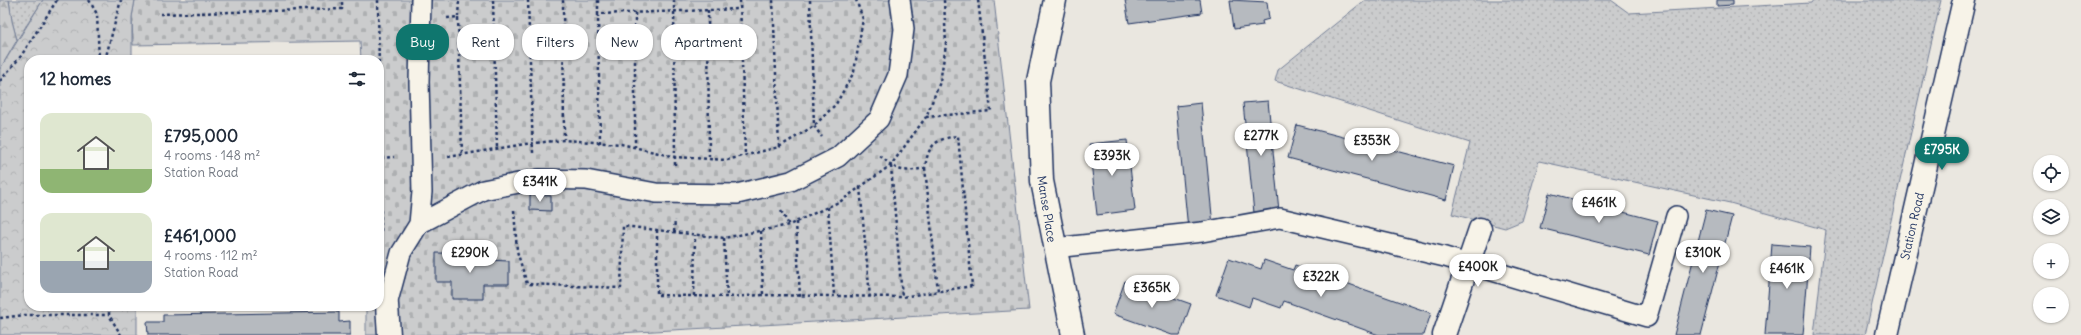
<!DOCTYPE html>
<html lang="en">
<head>
<meta charset="utf-8">
<style>
  :root { --surface:#fff; --page:#f6f6f7; --text:#1f2937; --muted:#747a83; --accent:#0f766e }
  body { margin:0; font-family:Delius,sans-serif; background:var(--page); color:var(--text); height:100vh; display:flex; flex-direction:column; font-size:15px; white-space:nowrap }
  * { box-sizing:border-box; margin:0 }
  p { font-size:13px; color:var(--muted) }
  .icon { flex:none; width:22px; height:22px; fill:none; stroke:currentColor; stroke-width:2; stroke-linecap:round; stroke-linejoin:round }
  .map { position:relative; flex:1; overflow:hidden }
  .details { position:absolute; left:24px; top:55px; width:360px; height:256px; display:flex; flex-direction:column; background:var(--surface); border-radius:16px; box-shadow:0 1px 3px #0004 }
  .details>* { flex:none }
  .hud { position:absolute; left:396px; top:24px; width:380px; height:36px; display:flex; gap:8px }
  .fabs { position:absolute; left:2033px; top:155px; display:grid; gap:8px }
  .fabs a { display:grid; place-items:center; width:36px; height:36px; border-radius:50%; background:var(--surface); box-shadow:0 1px 3px #0004; font-size:20px }
  .price { position:absolute; translate:-50% -34px; padding:0 9px; border-radius:14px; background:#fff; color:#222; font-size:13px; line-height:26px; filter:drop-shadow(0 1px 2px #0008) }
  .price::after { content:''; position:absolute; left:50%; top:24px; width:12px; height:9px; margin-left:-6px; background:inherit; clip-path:polygon(0 0,100% 0,50% 100%) }
  .price.selected { background:var(--accent); color:#fff }
  ul { padding:0; list-style:none }
  li { display:flex; align-items:center; gap:12px; height:100px; padding:0 16px }
  li span { display:grid; place-items:center; flex:none; width:112px; height:80px; border-radius:12px; color:#555 }
  li>.icon { margin-inline-start:auto }
  span .icon { width:48px; height:48px; fill:#fffc; stroke-width:1 }
  li b { font-size:17px }
  h2 { display:flex; justify-content:space-between; align-items:center; height:48px; padding:0 16px; font-size:17px }
  .chip { padding:0 14px; border-radius:16px; background:var(--surface); box-shadow:0 1px 3px #0004; font-size:14px; line-height:36px }
  .chip.selected { background:var(--accent); color:#fff }
  .map>svg:first-child { display:block }
  .grass { fill:url(#grass-dots); stroke:#737e96 }
  .forest { fill:url(#forest-firs); stroke:#737e96 }
  .cemetery { fill:url(#cemetery-stones); stroke:#737e96 }
  .park { fill:url(#park-crowns); stroke:#737e96 }
  .building { fill:#b6babf; stroke:#1b2f5e }
  .lines { fill:none; stroke-linecap:round; stroke-linejoin:round }
  .service-casing { stroke:#1b2f5e; stroke-width:22 }
  .minor-casing { stroke:#1b2f5e; stroke-width:25 }
  .path { stroke:#1b2f5e; stroke-width:2.5; stroke-dasharray:3 3; stroke-linecap:butt }
  .service { stroke:#f7f3e8; stroke-width:19 }
  .minor { stroke:#f7f3e8; stroke-width:22 }
  .labels { text-anchor:middle; dominant-baseline:central; stroke-width:4; stroke-linejoin:round; paint-order:stroke }
  .street-label { font-size:12px; fill:#1b2f5e; stroke:#f7f3e8 }
</style>
</head>
<body>
<div class="map">
<svg width="2081" height="335" viewBox="0 0 2081 335">
  <defs>
    <pattern id="grass-dots" width="8" height="8" patternUnits="userSpaceOnUse"><rect width="8" height="8" fill="#cbcccd"/><path d="M2 2h.1M6 6h.1" fill="none" stroke="#aeb0b2" stroke-width="1.8" stroke-linecap="round"/></pattern>
    <pattern id="forest-firs" width="22" height="20" patternUnits="userSpaceOnUse"><rect width="22" height="20" fill="#cbcccd"/><path d="M5 1l3.5 6h-7zM16 11l3.5 6h-7z" fill="#aeb0b2"/></pattern>
    <pattern id="cemetery-stones" width="16" height="16" patternUnits="userSpaceOnUse"><rect width="16" height="16" fill="#cbcccd"/><path d="M2 7V4a2 2 0 0 1 4 0v3zM10 15v-3a2 2 0 0 1 4 0v3z" fill="#aeb0b2"/></pattern>
    <pattern id="park-crowns" width="20" height="18" patternUnits="userSpaceOnUse"><rect width="20" height="18" fill="#cbcccd"/><path d="M2 6a3 3 0 1 1 6 0M12 15a3 3 0 1 1 6 0" fill="none" stroke="#aeb0b2"/></pattern>
  </defs>
  <rect width="100%" height="100%" fill="#eae7e0"/>
  <filter id="ink" filterUnits="userSpaceOnUse"><feTurbulence type="fractalNoise" baseFrequency=".025" numOctaves="2"/><feDisplacementMap in="SourceGraphic" scale="8" xChannelSelector="R" yChannelSelector="G"/><feConvolveMatrix kernelMatrix="1 2 1 2 8 2 1 2 1" color-interpolation-filters="sRGB"/></filter>
  <g filter="url(#ink)">
    <path class="grass" d="M9,0H43L17,40L12,21Z
      M1365,0H1611L1629,13L1811,3L1813,0H1941L1865,335H1814L1826,230L1730,203L1539,161L1522,221L1505,228L1452,214L1470,143L1275,81L1278,70Z"/>
    <path class="forest" d="M0,0H9L12,21L17,40L0,69Z"/>
    <path class="cemetery" d="M135,0H994L1029,310L583,335H366V306H379V60H361L360,41L133,45L132,17Z"/>
    <path class="park" d="M43,0H135L132,17V60H29V306H137V335H0V69Z"/>
    <path class="building" d="M1125,0H1200L1202,13L1129,23Z
      M1230,0L1267,2L1269,19L1262,21L1263,25L1234,29Z
      M1717,0H1733V5L1717,6Z
      M1268,101L1279,211L1254,213L1243,103Z
      M1201,103L1213,226L1188,229L1176,106Z
      M1297,125L1454,166L1446,200L1288,158Z
      M1127,140L1135,210L1097,215L1089,144Z
      M1549,193L1658,221L1649,255L1540,228Z
      M530,195L551,196V211L530,210Z
      M1706,210L1732,216L1701,335H1674Z
      M1772,244L1810,247L1803,335H1765Z
      M436,253L486,254V260L509,261V284H483V299H452V282H436Z
      M1229,258L1261,269L1264,260L1293,270L1295,265L1431,313L1424,335H1379L1284,301L1281,308L1252,298L1249,307L1216,295Z
      M1125,281L1191,304L1180,335H1172L1113,314Z
      M339,312V322L350,321V335H148L147,322H163V315Z"/>
    <g class="lines">
      <g class="service-casing">
        <path id="service" d="M419,224L483,190L539,179L586,180L656,193L737,194L791,181L838,157L879,119L898,75L904,29L900,0
          M1054,248L1202,232L1280,218L1445,257L1647,317L1676,216
          M387,305L401,253L419,224L422,192L419,82L421,0"/>
      </g>
      <g class="minor-casing">
        <path id="minor" d="M1055,0L1038,81L1042,181L1073,335
          M387,305L389,335
          M1444,335L1480,229
          M1887,335L1964,0"/>
      </g>
      <path class="path" d="M89,0L97,14L99,60
        M378,0L381,233
        M493,0L497,148
        M528,0L533,153
        M563,0L564,139
        M598,0V14L740,9
        M674,0L675,167
        M740,0L745,155
        M773,0L779,147
        M810,0L814,126L822,137
        M944,0L946,45L940,82L926,117L991,111L978,0
        M708,10L709,159
        M635,13V147
        M160,14L342,9V0
        M598,14L600,143
        M458,17L459,0
        M447,18L458,17L462,154
        M105,60L121,0
        M0,81L21,56L57,0
        M448,157L525,144L564,140L621,144L675,157L727,160L779,147L814,126L836,104L854,72L863,19L856,0
        M381,158L394,157
        M891,166L902,297
        M925,168L938,291
        M860,187L870,297
        M828,207L834,295
        M514,210L517,251L527,284L621,288L623,226L724,238L789,225L841,201L891,165L926,117
        M781,211L789,225
        M796,222L800,297
        M657,230V295L727,297L763,295L902,297L972,286L958,136C935,139 928,145 925,168C900,173 898,171 879,155
        M761,231L763,295
        M674,232L675,220
        M724,238L727,297
        M694,296L695,235
        M109,306V315L121,335
        M0,318L25,315H109"/>
      <use href="#service" class="service"/>
      <use href="#minor" class="minor"/>
    </g>
  </g>
  <g class="labels">
    <g class="street-label">
      <text transform="translate(1047 209) rotate(81)">Manse Place</text>
      <text transform="translate(1912 226) rotate(-77)">Station Road</text>
    </g>
  </g>
</svg>
<div class="fabs">
<a><svg class="icon" aria-label="locate" viewBox="0 0 24 24"><circle cx="12" cy="12" r="6"/><path d="M12 2v4M12 18v4M2 12h4M18 12h4"/></svg></a>
<a><svg class="icon" aria-label="layers" viewBox="0 0 24 24"><path d="M12 4l9 5-9 5-9-5zM3 14l9 5 9-5"/></svg></a>
<a>+</a>
<a>−</a>
</div>
<b class="price" style="left:1261px;top:157px">£277K</b>
<b class="price" style="left:1372px;top:162px">£353K</b>
<b class="price selected" style="left:1942px;top:171px">£795K</b>
<b class="price" style="left:1112px;top:177px">£393K</b>
<b class="price" style="left:540px;top:203px">£341K</b>
<b class="price" style="left:1599px;top:224px">£461K</b>
<b class="price" style="left:470px;top:274px">£290K</b>
<b class="price" style="left:1703px;top:274px">£310K</b>
<b class="price" style="left:1478px;top:288px">£400K</b>
<b class="price" style="left:1787px;top:290px">£461K</b>
<b class="price" style="left:1321px;top:298px">£322K</b>
<b class="price" style="left:1152px;top:309px">£365K</b>
<div class="hud">
<a class="chip selected">Buy</a>
<a class="chip">Rent</a>
<a class="chip">Filters</a>
<a class="chip">New</a>
<a class="chip">Apartment</a>
</div>
<section class="details">
<h2>12 homes<svg class="icon" aria-label="filters" viewBox="0 0 24 24"><path d="M4 7h16M4 17h16"/><circle cx="9" cy="7" r="2"/><circle cx="15" cy="17" r="2"/></svg></h2>
<ul>
<li><span style="background:linear-gradient(#dfe7d0 70%,#8fb573 0)"><svg class="icon" aria-label="home" viewBox="0 0 24 24"><path d="M3 11l9-7 9 7M6 9v11h12V9"/></svg></span><div><b>£795,000</b><p>4 rooms · 148 m²</p><p>Station Road</p></div></li>
<li><span style="background:linear-gradient(#dfe7d0 60%,#9aa5b1 0)"><svg class="icon" aria-label="home" viewBox="0 0 24 24"><path d="M3 11l9-7 9 7M6 9v11h12V9"/></svg></span><div><b>£461,000</b><p>4 rooms · 112 m²</p><p>Station Road</p></div></li>
</ul>
</section>
</div>
</body>
</html>
